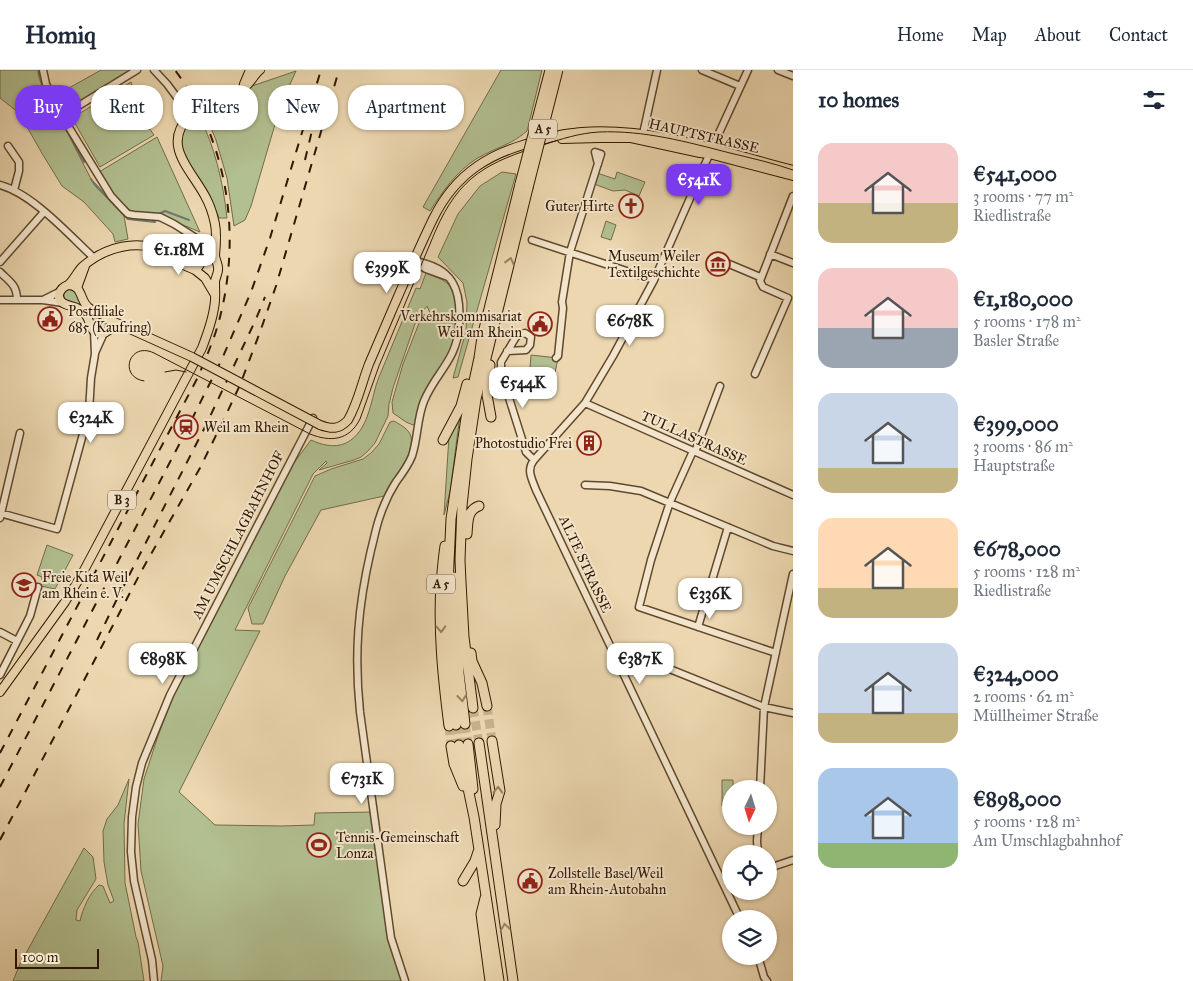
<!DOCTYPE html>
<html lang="en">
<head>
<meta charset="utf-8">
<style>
  :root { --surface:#fff; --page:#f6f6f7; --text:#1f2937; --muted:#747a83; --line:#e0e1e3; --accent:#7c3aed }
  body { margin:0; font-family:"IM FELL Great Primer",serif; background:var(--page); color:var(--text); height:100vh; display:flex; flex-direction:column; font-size:19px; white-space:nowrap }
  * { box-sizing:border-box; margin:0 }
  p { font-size:16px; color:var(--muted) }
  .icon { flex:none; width:28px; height:28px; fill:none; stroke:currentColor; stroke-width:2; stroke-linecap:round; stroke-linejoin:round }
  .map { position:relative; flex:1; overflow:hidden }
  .panel { display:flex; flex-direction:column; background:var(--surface); width:400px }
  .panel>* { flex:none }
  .banner { position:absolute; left:15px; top:15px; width:475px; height:45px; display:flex; gap:10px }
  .needle { width:32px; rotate:184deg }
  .controls { position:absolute; left:722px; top:710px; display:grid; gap:10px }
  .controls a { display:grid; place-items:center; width:55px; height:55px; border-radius:50%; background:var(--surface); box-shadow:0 1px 4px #0004; font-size:25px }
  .scale { position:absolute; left:15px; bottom:12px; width:84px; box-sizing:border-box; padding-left:5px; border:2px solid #321800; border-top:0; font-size:14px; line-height:18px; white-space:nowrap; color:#321800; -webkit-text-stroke:4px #f3e5cc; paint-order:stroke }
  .price { position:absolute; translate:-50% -42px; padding:0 11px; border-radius:10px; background:#fff; color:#222; font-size:16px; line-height:32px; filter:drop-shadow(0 1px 2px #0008) }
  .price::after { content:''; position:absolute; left:50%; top:30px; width:15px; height:11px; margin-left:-8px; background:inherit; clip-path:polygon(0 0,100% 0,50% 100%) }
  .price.on { background:var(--accent); color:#fff }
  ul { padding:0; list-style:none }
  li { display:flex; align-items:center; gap:15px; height:125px; padding:0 25px }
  li span { display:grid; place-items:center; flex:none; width:140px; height:100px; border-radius:15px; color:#555 }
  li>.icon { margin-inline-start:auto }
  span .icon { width:60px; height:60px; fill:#fffc; stroke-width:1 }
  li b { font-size:21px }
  h2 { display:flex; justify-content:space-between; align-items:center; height:60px; padding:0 25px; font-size:21px }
  .tag { padding:0 18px; border-radius:20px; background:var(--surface); box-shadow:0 1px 4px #0004; font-size:18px; line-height:45px }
  .tag.on { background:var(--accent); color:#fff }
  header { display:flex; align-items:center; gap:30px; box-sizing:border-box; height:70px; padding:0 25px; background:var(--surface); border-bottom:1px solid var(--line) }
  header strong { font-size:24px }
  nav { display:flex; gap:28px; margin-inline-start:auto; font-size:18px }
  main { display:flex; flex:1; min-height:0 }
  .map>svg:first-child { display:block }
  .green { fill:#b2bf90; stroke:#726c48 }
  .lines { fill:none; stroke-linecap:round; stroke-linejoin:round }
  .stream { stroke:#73776e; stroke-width:2 }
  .highway-tunnel { stroke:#c7b18d; stroke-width:9; stroke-dasharray:9 4.5; stroke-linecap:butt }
  .minor-casing { stroke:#60482c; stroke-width:9 }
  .major-casing { stroke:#321800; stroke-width:10 }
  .highway-casing { stroke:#321800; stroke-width:11 }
  .minor { stroke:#f3e5cc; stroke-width:6 }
  .major { stroke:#ecd7b0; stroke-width:8 }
  .highway { stroke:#ecd7b0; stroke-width:9 }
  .tram { stroke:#321800; stroke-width:1 }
  .rail { stroke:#321800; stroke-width:2; stroke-dasharray:9 9; stroke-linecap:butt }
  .major-bridge-casing { stroke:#321800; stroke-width:10; stroke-linecap:butt }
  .highway-bridge-casing { stroke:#321800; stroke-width:11; stroke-linecap:butt }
  .major-bridge { stroke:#ecd7b0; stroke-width:8 }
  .highway-bridge { stroke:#ecd7b0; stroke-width:9 }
  .oneway { stroke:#988161 }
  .labels { text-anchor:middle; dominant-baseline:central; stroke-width:4; stroke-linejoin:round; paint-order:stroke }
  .shield { fill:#f3e5cc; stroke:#6c563d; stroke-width:1 }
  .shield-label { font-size:12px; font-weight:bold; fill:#321800 }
  .street-label { font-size:14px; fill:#321800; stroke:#f3e5cc }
  .poi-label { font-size:14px; fill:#321800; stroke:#f3e5cc; text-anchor:start }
</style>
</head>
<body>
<header>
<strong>Homiq</strong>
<nav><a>Home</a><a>Map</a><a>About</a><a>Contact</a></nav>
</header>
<main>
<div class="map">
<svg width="793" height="911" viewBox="0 0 793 911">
  <rect width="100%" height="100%" fill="#ecd7b0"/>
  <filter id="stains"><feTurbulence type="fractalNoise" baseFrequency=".004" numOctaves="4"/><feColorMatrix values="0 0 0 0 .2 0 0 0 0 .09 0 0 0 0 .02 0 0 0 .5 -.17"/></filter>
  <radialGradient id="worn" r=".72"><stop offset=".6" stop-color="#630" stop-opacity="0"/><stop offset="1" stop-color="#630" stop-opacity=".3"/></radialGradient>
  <path class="green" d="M0,0H41L54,36L91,109L111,130L123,140L128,169L115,172L113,164L84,132L62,116L43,85L19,43L0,28Z
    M101,0H133L63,42L60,23Z
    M501,0H542L527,61C522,65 517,69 511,72C500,78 487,82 476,89C456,102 443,121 430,141L423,137Z
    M296,1L281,34L251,136L245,150L234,156L227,108L216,70L204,41L244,22L249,17Z
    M131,12L142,48L154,65L100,97L72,48Z
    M198,44C215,76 223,112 227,148H219C216,140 212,132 207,124C193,100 162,66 198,44Z
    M157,67L200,162L161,146L128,144L112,124L99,102Z
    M502,102L516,104L458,307L453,308L466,261L467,232L463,213L438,187L458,144L480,116Z
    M617,102L645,112L639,126L625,120L613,121L594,114L597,103L615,109Z
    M606,151L616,155L611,170L601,167Z
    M426,203C433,206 441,208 447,213C458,223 458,253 455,266C453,275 449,283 445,291C438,303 428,314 422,327C419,336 418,345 415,354L413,355L406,352L393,343L392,332L403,294L421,248L430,243L427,236L417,248L393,318L389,334L388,346L375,373L368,381L361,387L354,390L319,400L327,393L326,391L313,404L235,560L260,561L179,722L215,755L282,756L314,755L315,743L374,742L376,757L373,763L390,875L402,911H161L163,896L141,801L138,754L144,709L158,666L174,624L293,394L311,370C324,376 339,379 351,370C370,356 371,327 379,307C391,277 404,248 416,218L420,219Z
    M69,219C78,222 78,231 85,237C90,241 103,245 106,251C107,254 106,256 105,259L100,260L97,258L92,252L71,233L66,230L64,227V223L66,220Z
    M531,285L558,288L555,303H551L548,322L532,320V307L530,298Z
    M460,345L450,422L444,445L449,366Z
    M394,351C399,354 407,358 410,364C417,379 395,410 387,423L384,426L321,440L285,506L263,554H252L248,538L315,406L331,399L363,389L371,383L379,374L390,352Z
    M47,475L73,485L55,519L41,516L42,507L37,505Z
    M129,709L124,754L125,813L136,867L138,872L144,911H13L20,894L84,778L93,787L96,809L77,840L76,850L80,851C83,838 89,824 99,815L103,816L110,833L114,831L108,815L104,792L103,761L107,749L118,735Z
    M722,710H733V719H731V736H722Z"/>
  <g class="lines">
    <path class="stream" d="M38,0C40,14 48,27 55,39
      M61,50L84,92
      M91,109L95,115L128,149L155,152
      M159,144L165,141L189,150"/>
    <path class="highway-tunnel" d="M487,636L492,671
      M473,638L479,673
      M465,654L468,674
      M456,655L459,675
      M449,656L451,676"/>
    <g class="minor-casing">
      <path id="minor" d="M43,0L46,14L62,46L137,0
        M154,0L167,14L190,45
        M702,0L740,16
        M778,0L793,6
        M62,46L111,126L124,140L128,144L134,145L160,147L174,154L196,168
        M643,64L657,0
        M8,76L19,92V101L14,120
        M0,115C33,124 69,165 94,188
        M532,170L654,210
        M770,184L793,193
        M715,188L760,207
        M0,192L44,142
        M414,192L426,199L448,207
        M0,202C10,212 17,215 17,230
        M0,230H43L63,233
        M43,230L59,222
        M507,281L526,280L530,275L531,267L525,263L518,265L516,267L501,292V298L509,328L526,382L534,390
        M95,283L104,263
        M556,288L558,286L563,238L562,232L570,182L601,84L595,82L598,94
        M755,304L788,228L763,217L760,211L793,126
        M585,333L793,425
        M693,381L670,432L651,490L639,537L776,583
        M695,382L720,316
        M585,415L610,416L641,421L773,476L793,481
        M0,443L57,459L89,342L91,308L95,284L94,261
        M0,448L20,363
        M698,557L728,457
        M0,562L17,571
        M616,590L635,585L764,637L793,643
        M0,605L30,546L38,517
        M760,719L764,637L793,504
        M758,756L757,771L758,784
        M769,798L793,790
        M740,849L536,420C532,409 526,400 534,390L585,333L613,286L654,210L713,76L748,0
        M758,886L764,907L767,911
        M154,911L152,890L134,811L131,782L132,747L136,717L142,693L170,625L313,348
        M405,911L391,868L360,642C354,584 358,536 371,480C374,469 376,457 380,446C384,434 389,423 396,412C402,404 408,396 412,386C418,368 417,348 424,331C436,302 457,290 459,256C462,219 453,197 413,191"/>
    </g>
    <g class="major-casing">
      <path id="major" d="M244,14L250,0
        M562,69L599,68H631L700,83L709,84L793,106
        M187,191L204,182L216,168
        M181,194L195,200L205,208L215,225
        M199,196C201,191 204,191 207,188C210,185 211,179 212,174
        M68,215C83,215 79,229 88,237C95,244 107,243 111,253L109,260C105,263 102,265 97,263C90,261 90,249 85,244C76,234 71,238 63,233C55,227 60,218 68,215Z
        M68,215C74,210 77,202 82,197C105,177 138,168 165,182C177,188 188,195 202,191
        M77,218L85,196
        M110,250L192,287
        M320,355C331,359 339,360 348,350C358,333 362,312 369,294C377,275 385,257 393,238C406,208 419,178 433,149C456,102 492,81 542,70C547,69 551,67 556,66C564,63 574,63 582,62C654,57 724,82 793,100
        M0,622L65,532L81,506L202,278C207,265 212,252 214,238C216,229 215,220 215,211C216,207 218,203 218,200C219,195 215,190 215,185C216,175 217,165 215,154C213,144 210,135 205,126C190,98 161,75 190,45L245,17C251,12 254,5 260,0"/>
    </g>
    <g class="highway-casing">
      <path id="highway" d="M490,295L487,325L491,347
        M443,370L461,336L467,314
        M467,464C468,452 467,440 479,436
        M445,476C443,489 442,502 441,514C438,562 443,609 449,656
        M454,507L459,603L465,654
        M471,583L472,591L482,613L487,636
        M473,638L464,567L461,512L460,490L462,436L467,389L476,329L528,118
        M456,655L451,604L449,564L448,515L451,449L466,348L479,288L482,267L520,114
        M492,671L500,721L496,734L495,755
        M479,673L513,911
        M468,674L473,719
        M459,675L474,747L499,911
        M451,676L454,694L463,716
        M463,811L475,791L478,782
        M485,828L481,844L490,911"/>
    </g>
    <use href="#minor" class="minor"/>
    <use href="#major" class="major"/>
    <use href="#highway" class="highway"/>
    <path class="tram" d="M165,302L176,300L186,302
      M144,311C118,307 129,271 154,283L310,364C330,372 349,371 360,349L379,296L435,162C459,106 488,92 543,75C561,69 580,63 599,62C644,60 687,72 730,83C751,88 773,93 793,100"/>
    <path class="rail" d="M305,90L320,27
      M97,570L116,531L206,355L256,249L265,227
      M0,683L199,305C206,287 214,270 219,251C242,165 228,72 175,0
      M0,717L181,371L222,289L251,222L270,168L321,0
      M0,770L142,500L200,398L225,347L240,315L260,262L276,216L339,0"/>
    <g class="major-bridge-casing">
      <path id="major-bridge" d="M192,287L320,355"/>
    </g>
    <g class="highway-bridge-casing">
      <path id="highway-bridge" d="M520,114L550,0
        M528,118L558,0"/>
    </g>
    <use href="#major-bridge" class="major-bridge"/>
    <use href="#highway-bridge" class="highway-bridge"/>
  </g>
  <defs><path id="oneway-chevron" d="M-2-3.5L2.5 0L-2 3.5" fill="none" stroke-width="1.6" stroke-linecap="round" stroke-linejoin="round" transform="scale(1.25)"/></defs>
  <g class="oneway">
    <use href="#oneway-chevron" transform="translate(510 191) rotate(-76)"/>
    <use href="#oneway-chevron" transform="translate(441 559) rotate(89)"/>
    <use href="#oneway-chevron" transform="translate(462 628) rotate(84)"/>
    <use href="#oneway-chevron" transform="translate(498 720) rotate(-88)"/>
    <use href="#oneway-chevron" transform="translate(505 857) rotate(-98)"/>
  </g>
  <defs>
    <g id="church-ring" transform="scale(1.25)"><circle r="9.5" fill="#f3e5cc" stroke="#8f2418" stroke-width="1.5"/><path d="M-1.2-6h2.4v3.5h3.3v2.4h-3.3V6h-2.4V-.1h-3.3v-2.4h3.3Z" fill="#8f2418"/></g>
    <g id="museum-ring" transform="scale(1.25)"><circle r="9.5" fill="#f3e5cc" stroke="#8f2418" stroke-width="1.5"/><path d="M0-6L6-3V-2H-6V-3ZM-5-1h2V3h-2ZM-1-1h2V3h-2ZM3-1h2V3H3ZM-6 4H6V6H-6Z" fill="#8f2418"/></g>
    <g id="civic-ring" transform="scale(1.25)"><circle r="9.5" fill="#f3e5cc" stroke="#8f2418" stroke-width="1.5"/><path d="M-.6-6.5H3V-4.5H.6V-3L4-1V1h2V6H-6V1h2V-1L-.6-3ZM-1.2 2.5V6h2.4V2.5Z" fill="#8f2418"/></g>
    <g id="station-ring" transform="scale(1.25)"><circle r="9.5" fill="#f3e5cc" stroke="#8f2418" stroke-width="1.5"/><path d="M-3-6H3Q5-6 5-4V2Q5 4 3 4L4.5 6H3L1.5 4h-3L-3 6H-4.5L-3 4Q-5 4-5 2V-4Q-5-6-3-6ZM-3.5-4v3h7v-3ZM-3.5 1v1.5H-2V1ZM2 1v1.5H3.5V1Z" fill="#8f2418"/></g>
    <g id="building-ring" transform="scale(1.25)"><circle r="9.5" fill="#f3e5cc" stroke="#8f2418" stroke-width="1.5"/><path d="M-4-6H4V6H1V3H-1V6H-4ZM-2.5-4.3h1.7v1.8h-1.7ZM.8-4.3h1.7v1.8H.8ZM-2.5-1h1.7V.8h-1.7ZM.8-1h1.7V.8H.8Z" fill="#8f2418"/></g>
    <g id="school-ring" transform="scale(1.25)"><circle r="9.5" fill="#f3e5cc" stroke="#8f2418" stroke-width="1.5"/><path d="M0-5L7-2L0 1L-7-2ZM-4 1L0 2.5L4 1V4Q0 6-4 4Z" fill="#8f2418"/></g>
    <g id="stadium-ring" transform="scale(1.25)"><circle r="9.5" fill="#f3e5cc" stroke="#8f2418" stroke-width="1.5"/><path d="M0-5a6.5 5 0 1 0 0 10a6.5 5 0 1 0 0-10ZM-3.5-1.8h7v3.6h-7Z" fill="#8f2418"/></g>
  </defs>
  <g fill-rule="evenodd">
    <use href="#church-ring" x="631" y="136"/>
    <use href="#museum-ring" x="718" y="194"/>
    <use href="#civic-ring" x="50" y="249"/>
    <use href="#civic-ring" x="540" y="254"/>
    <use href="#station-ring" x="186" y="357"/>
    <use href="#building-ring" x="589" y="373"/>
    <use href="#school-ring" x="24" y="515"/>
    <use href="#stadium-ring" x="319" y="775"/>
    <use href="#civic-ring" x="530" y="811"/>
  </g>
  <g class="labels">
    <g class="shield">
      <rect x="529" y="49.5" width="28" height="19" rx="4"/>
      <rect x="108" y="420.5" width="28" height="19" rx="4"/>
      <rect x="427" y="504.5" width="28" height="19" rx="4"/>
    </g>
    <g class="shield-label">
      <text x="543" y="59">A 5</text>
      <text x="122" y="430">B 3</text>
      <text x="441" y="514">A 5</text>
    </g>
    <g class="street-label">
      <text transform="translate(704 66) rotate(13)">HAUPTSTRASSE</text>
      <text transform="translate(694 368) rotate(24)">TULLASTRASSE</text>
      <text transform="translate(238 465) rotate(-63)">AM UMSCHLAGBAHNHOF</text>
      <text transform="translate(585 494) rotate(65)">ALTE STRASSE</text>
    </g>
    <g class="poi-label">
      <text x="614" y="136" text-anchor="end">Guter Hirte</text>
      <text x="700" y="186" text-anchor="end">Museum Weiler<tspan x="700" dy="16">Textilgeschichte</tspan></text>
      <text x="68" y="241">Postfiliale<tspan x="68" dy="16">685 (Kaufring)</tspan></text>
      <text x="522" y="246" text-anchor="end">Verkehrskommisariat<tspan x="522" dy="16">Weil am Rhein</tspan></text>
      <text x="204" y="357">Weil am Rhein</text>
      <text x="572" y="373" text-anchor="end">Photostudio Frei</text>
      <text x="42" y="507">Freie Kita Weil<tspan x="42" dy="16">am Rhein e. V.</tspan></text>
      <text x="336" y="767">Tennis-Gemeinschaft<tspan x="336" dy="16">Lonza</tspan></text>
      <text x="548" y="803">Zollstelle Basel/Weil<tspan x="548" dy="16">am Rhein-Autobahn</tspan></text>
    </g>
  </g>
  <rect width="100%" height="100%" filter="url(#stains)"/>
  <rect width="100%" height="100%" fill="url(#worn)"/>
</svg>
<div class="controls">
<a><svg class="needle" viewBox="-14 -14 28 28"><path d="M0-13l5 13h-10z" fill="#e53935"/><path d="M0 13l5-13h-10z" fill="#747a83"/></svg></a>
<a><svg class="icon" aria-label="locate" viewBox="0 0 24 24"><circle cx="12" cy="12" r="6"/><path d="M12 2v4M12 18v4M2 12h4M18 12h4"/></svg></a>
<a><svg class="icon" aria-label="layers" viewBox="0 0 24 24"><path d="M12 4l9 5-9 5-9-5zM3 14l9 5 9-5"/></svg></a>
</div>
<div class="scale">100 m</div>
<b class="price on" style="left:699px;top:136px">€541K</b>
<b class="price" style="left:179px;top:206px">€1.18M</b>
<b class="price" style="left:387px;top:224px">€399K</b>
<b class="price" style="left:630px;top:277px">€678K</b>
<b class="price" style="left:523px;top:339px">€544K</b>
<b class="price" style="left:91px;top:374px">€324K</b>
<b class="price" style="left:710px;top:550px">€336K</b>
<b class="price" style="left:163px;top:615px">€898K</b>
<b class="price" style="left:640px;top:615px">€387K</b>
<b class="price" style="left:362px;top:735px">€731K</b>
<div class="banner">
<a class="tag on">Buy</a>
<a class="tag">Rent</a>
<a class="tag">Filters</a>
<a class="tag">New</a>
<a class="tag">Apartment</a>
</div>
</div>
<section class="panel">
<h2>10 homes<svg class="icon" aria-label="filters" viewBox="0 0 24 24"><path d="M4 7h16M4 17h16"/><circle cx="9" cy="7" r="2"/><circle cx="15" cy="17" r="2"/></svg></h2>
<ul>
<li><span style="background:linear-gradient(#f6c9c9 60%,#c2b280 0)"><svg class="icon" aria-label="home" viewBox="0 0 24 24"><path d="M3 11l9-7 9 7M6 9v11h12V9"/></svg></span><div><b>€541,000</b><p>3 rooms · 77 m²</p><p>Riedlistraße</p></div></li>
<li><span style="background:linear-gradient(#f6c9c9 60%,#9aa5b1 0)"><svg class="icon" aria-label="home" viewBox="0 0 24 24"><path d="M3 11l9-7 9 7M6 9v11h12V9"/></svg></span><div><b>€1,180,000</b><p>5 rooms · 178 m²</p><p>Basler Straße</p></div></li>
<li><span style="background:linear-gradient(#c9d6e8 75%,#c2b280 0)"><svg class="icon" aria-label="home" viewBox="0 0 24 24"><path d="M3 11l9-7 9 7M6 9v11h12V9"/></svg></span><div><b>€399,000</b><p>3 rooms · 86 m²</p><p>Hauptstraße</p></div></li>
<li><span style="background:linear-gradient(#ffd9b3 70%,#c2b280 0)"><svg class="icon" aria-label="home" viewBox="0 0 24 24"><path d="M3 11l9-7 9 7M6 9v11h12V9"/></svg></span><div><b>€678,000</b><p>5 rooms · 128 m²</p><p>Riedlistraße</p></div></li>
<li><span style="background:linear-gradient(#c9d6e8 70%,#c2b280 0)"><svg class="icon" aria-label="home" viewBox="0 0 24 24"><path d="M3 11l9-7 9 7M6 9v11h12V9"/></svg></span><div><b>€324,000</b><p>2 rooms · 62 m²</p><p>Müllheimer Straße</p></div></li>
<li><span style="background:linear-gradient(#a9c7e8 75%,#8fb573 0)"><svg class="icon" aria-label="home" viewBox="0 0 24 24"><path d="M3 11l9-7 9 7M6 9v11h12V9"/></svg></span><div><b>€898,000</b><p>5 rooms · 128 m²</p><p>Am Umschlagbahnhof</p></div></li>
</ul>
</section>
</main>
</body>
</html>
